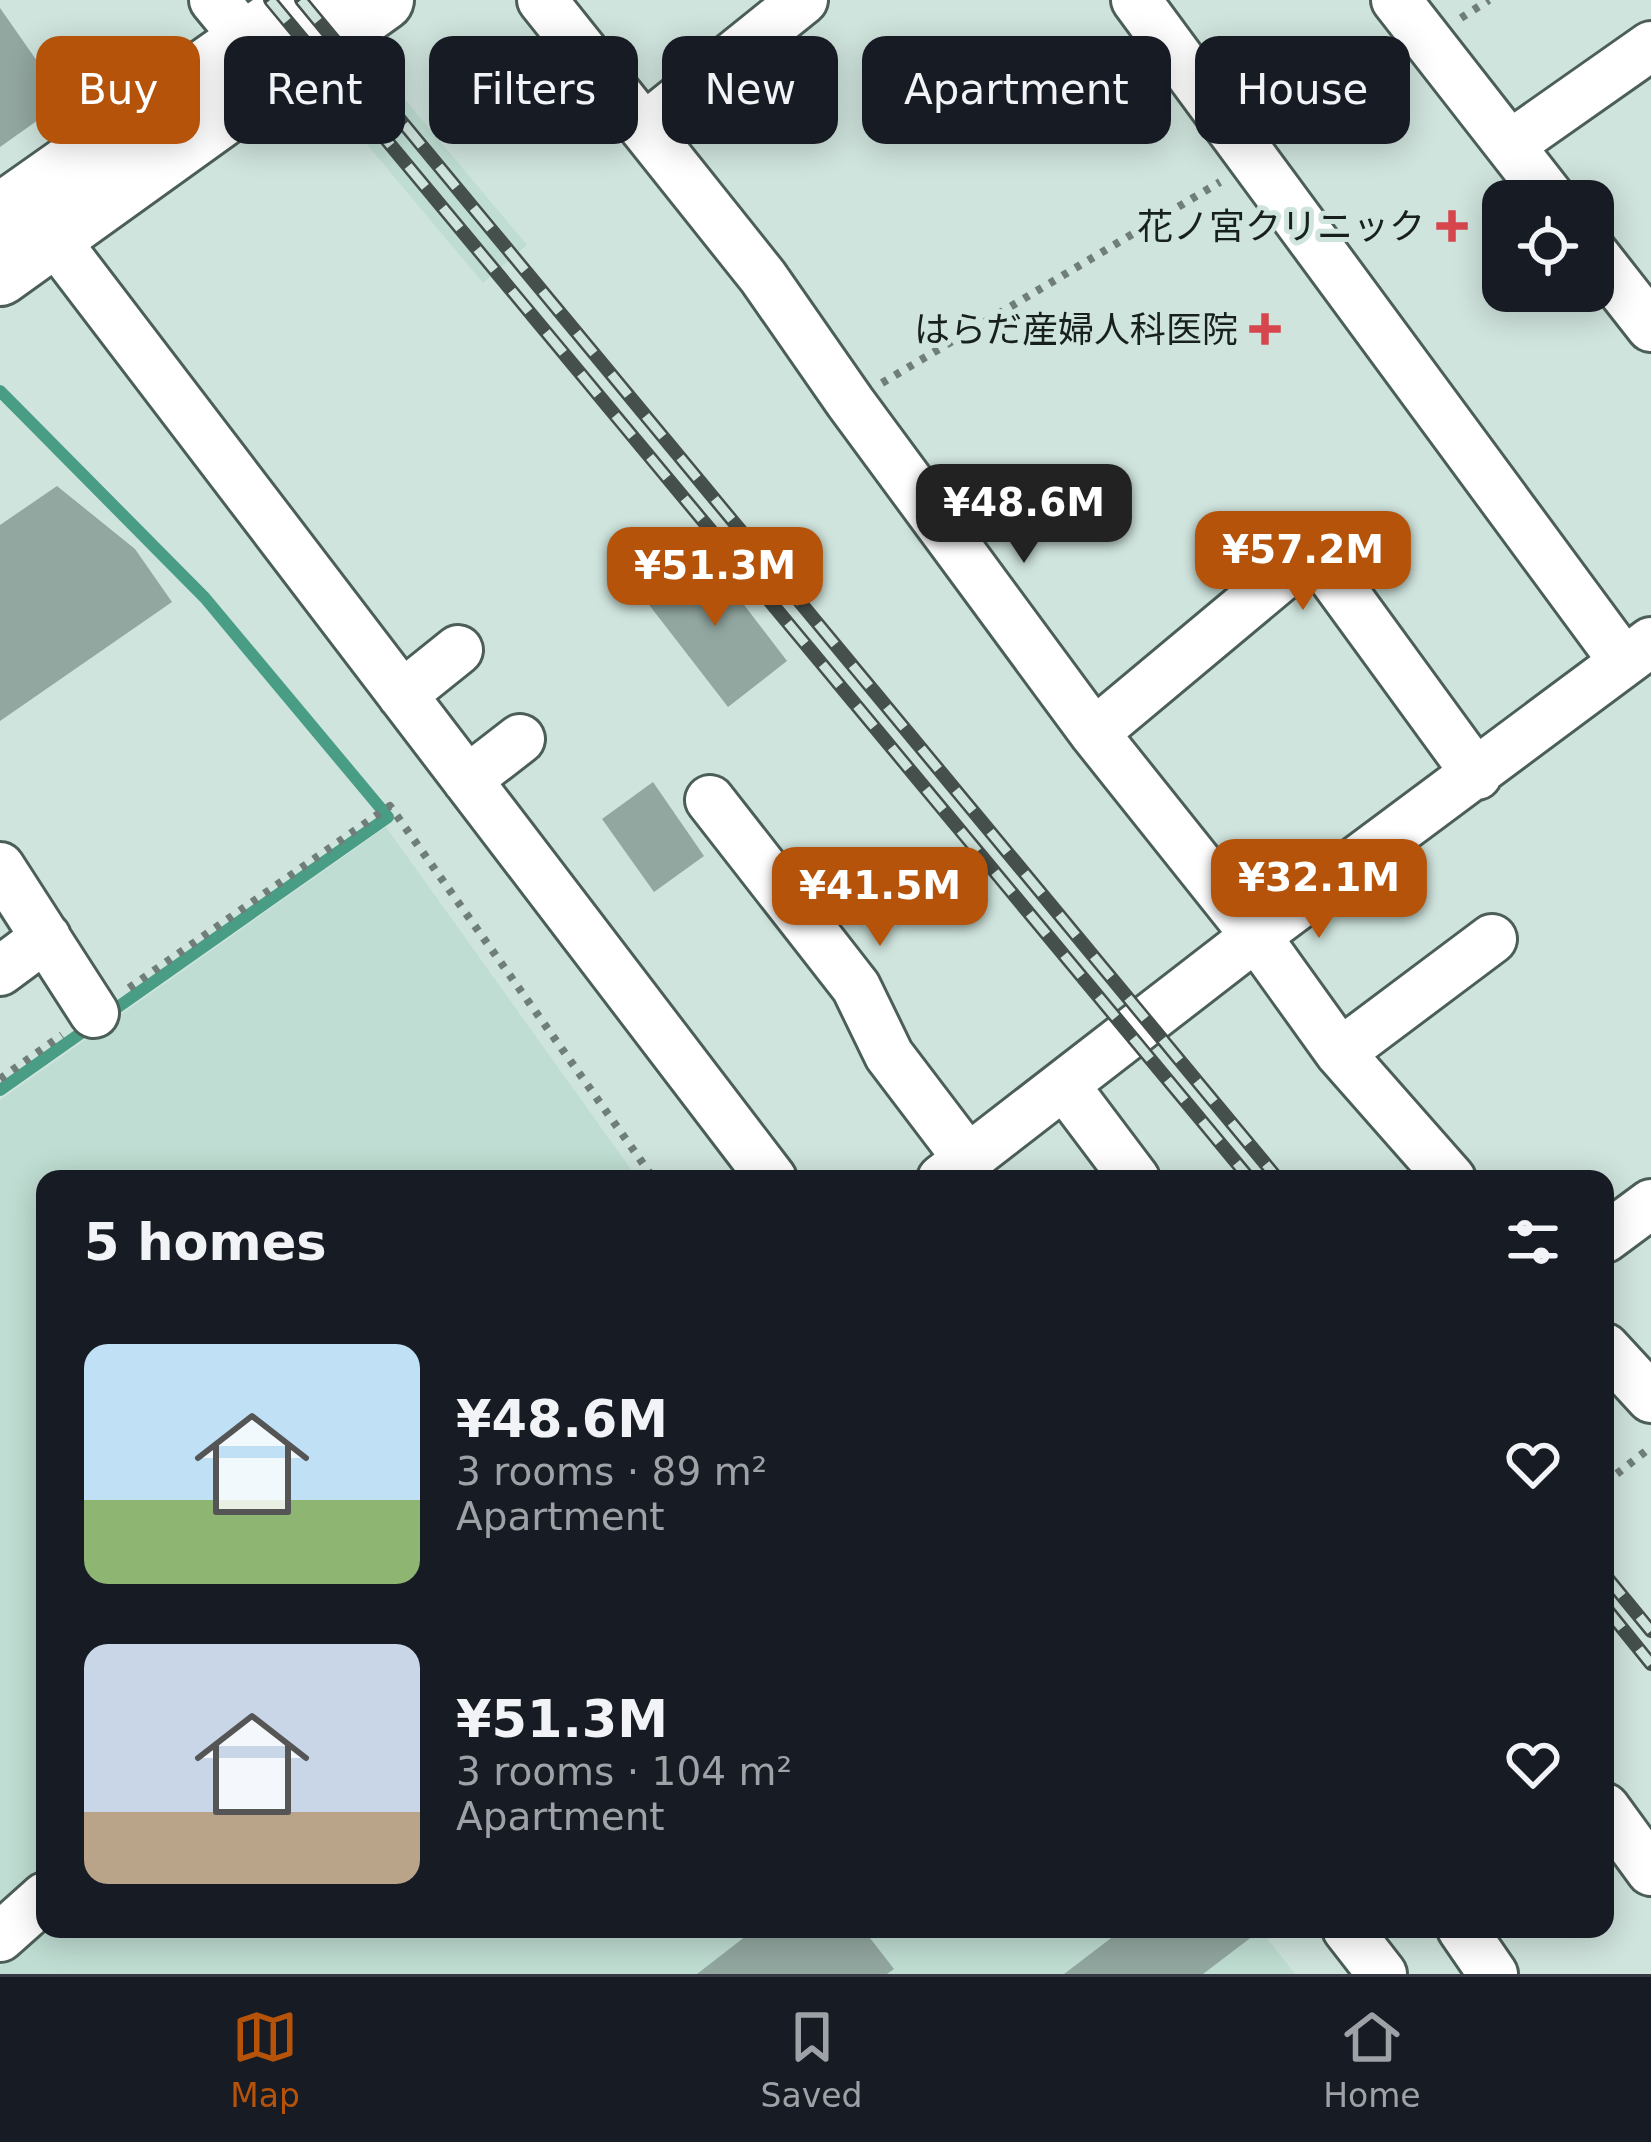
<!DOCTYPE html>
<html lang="en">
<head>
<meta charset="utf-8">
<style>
  :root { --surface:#171b24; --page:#242831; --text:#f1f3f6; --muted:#9ea1a6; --line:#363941; --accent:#b45309 }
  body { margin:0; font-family:"DejaVu Sans","Noto Sans JP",sans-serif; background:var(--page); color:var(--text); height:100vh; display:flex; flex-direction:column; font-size:45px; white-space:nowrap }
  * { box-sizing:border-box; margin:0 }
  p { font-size:39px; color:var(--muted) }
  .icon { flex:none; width:66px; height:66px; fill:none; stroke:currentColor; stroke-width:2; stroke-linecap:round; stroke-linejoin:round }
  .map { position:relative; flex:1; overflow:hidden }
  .sheet { position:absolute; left:36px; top:1170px; width:1578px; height:768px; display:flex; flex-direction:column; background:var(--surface); border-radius:24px; box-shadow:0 6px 30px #0003 }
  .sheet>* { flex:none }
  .banner { position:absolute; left:36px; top:36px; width:1581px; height:108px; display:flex; gap:24px }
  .buttons { position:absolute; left:1482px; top:180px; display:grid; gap:24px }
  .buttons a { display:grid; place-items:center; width:132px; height:132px; border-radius:24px; background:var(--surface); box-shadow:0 6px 30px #0003; font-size:60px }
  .price { position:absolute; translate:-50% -102px; padding:0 27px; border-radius:24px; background:var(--accent); color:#fff; font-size:39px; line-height:78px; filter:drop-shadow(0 3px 6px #0008) }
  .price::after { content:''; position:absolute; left:50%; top:72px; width:36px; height:27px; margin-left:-18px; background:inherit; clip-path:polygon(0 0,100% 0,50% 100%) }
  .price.active { background:#222; color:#fff }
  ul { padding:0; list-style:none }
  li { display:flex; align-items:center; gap:36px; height:300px; padding:0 48px }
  li span { display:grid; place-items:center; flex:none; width:336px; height:240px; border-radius:24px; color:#555 }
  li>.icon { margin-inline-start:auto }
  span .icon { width:144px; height:144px; fill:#fffc; stroke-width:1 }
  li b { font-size:51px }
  h2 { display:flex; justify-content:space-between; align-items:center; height:144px; padding:0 48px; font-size:51px }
  .chip { padding:0 42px; border-radius:24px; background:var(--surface); box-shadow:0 6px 30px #0003; font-size:42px; line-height:108px }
  .chip.active { background:var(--accent); color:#fff }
  .tabs { display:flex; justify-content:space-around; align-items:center; height:168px; border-top:3px solid var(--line); background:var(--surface); font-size:33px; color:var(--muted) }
  .tabs a { display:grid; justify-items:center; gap:6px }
  .tabs .active { color:var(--accent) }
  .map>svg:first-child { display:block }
  .built { fill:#bfddd2 }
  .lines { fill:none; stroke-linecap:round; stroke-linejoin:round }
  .stream { stroke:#4a9d85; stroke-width:12 }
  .building { fill:#92a7a0 }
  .minor-casing { stroke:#4b5e57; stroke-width:54 }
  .major-casing { stroke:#4b5e57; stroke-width:66 }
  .path { stroke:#707e79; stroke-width:8; stroke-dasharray:6 9; stroke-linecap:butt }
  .minor { stroke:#fff; stroke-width:48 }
  .major { stroke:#fff; stroke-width:60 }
  .rail-casing { stroke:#45504c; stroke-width:14 }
  .rail { stroke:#cfe4dd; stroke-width:9; stroke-dasharray:27; stroke-linecap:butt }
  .poi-dot { fill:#d6464c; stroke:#cfe4dd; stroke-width:4.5 }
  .labels { text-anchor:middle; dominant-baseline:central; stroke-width:10; stroke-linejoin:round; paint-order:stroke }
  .poi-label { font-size:36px; fill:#18201d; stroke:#cfe4dd; text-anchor:end }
</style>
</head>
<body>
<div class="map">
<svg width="1651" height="1974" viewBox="0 0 1651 1974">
  <rect width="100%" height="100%" fill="#cfe4dd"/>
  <path class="built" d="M246,0H322L527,245L483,283Z
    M386,827L638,1179H45V1877L0,1917V1100Z
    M45,1926L1260,1929L1295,1974H0V1966Z"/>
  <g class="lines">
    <path class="stream" d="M0,391L205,598L388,817L0,1090"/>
  </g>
  <path class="building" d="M0,8L65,101L0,147Z
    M57,486L135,549L172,602L0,721V525Z
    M703,551L787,661L728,707L643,597Z
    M653,782L704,856L654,892L602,819Z
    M755,1929H863L894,1969L887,1974H697Z
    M1123,1929H1248L1253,1936L1203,1974H1064Z"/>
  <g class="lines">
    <g class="minor-casing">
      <path id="minor" d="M214,0L247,40
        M542,0L763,277L850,402L1094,733L1256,936L1340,1053L1451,1179
        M1136,0L1624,662
        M1396,0L1553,201
        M644,128L803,0
        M1510,145L1651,46
        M32,210L772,1179
        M1593,253L1651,327
        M402,695L458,650
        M1094,733L1313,550L1477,775
        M467,780L520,739
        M710,800L856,987L889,1055L968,1159
        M0,867L94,1013
        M0,971L46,937
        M1340,1053L1492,939
        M1065,1086L1135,1179
        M942,1179L1256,936L1651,642
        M1605,1238L1651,1204
        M1605,1348L1651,1398
        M1605,1808L1651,1871
        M1347,1929L1382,1974
        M1462,1929L1493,1974
        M0,1937L45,1897"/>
    </g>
    <g class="major-casing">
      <path id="major" d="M0,215L305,0
        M0,275L383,0"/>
    </g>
    <path class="path" d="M1461,18L1489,0
      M1288,138L1393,63
      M882,383L1220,182
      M129,988L390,806L654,1179
      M0,1079L62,1035
      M1605,1483L1651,1447"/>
    <use href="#minor" class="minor"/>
    <use href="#major" class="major"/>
    <g class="rail-casing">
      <path id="rail" d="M270,0L1250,1179
        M301,0L1278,1179
        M1605,1575L1651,1631
        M1605,1607L1651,1664"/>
    </g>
    <use href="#rail" class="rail"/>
  </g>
  <g class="poi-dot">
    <path d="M1446 208h12v12h12v12h-12v12h-12v-12h-12v-12h12z"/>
    <path d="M1259 311h12v12h12v12h-12v12h-12v-12h-12v-12h12z"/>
  </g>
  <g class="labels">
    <g class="poi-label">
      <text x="1425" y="226">花ノ宮クリニック</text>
      <text x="1238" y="329">はらだ産婦人科医院</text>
    </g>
  </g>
</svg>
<div class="buttons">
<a><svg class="icon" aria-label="locate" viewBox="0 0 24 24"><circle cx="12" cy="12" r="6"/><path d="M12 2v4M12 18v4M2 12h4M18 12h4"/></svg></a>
</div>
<b class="price active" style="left:1024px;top:566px">¥48.6M</b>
<b class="price" style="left:1303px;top:613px">¥57.2M</b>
<b class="price" style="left:715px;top:629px">¥51.3M</b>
<b class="price" style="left:1319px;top:941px">¥32.1M</b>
<b class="price" style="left:880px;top:949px">¥41.5M</b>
<div class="banner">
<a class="chip active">Buy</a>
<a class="chip">Rent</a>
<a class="chip">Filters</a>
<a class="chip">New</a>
<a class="chip">Apartment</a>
<a class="chip">House</a>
</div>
<section class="sheet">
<h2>5 homes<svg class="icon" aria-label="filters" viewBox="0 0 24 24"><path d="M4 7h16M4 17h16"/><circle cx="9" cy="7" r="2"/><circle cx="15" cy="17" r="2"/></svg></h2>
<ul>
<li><span style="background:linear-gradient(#bfe0f5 65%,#8fb573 0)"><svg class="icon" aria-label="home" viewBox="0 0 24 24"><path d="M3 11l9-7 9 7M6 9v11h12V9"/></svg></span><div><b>¥48.6M</b><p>3 rooms · 89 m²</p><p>Apartment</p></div><svg class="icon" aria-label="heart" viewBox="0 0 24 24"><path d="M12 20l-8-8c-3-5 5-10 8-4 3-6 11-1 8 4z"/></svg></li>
<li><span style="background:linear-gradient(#c9d6e8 70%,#b9a48a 0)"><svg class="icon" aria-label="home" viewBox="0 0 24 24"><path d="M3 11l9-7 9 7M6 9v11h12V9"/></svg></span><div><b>¥51.3M</b><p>3 rooms · 104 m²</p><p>Apartment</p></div><svg class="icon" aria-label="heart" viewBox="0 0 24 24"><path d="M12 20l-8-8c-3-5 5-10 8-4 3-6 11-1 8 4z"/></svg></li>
</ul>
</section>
</div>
<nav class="tabs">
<a class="active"><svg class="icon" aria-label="map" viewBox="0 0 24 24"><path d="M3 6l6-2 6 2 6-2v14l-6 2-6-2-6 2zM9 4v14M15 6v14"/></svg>Map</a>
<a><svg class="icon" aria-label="saved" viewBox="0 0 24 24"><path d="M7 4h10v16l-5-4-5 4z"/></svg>Saved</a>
<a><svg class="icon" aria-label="home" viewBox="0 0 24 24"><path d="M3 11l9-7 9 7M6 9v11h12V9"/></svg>Home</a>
</nav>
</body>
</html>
